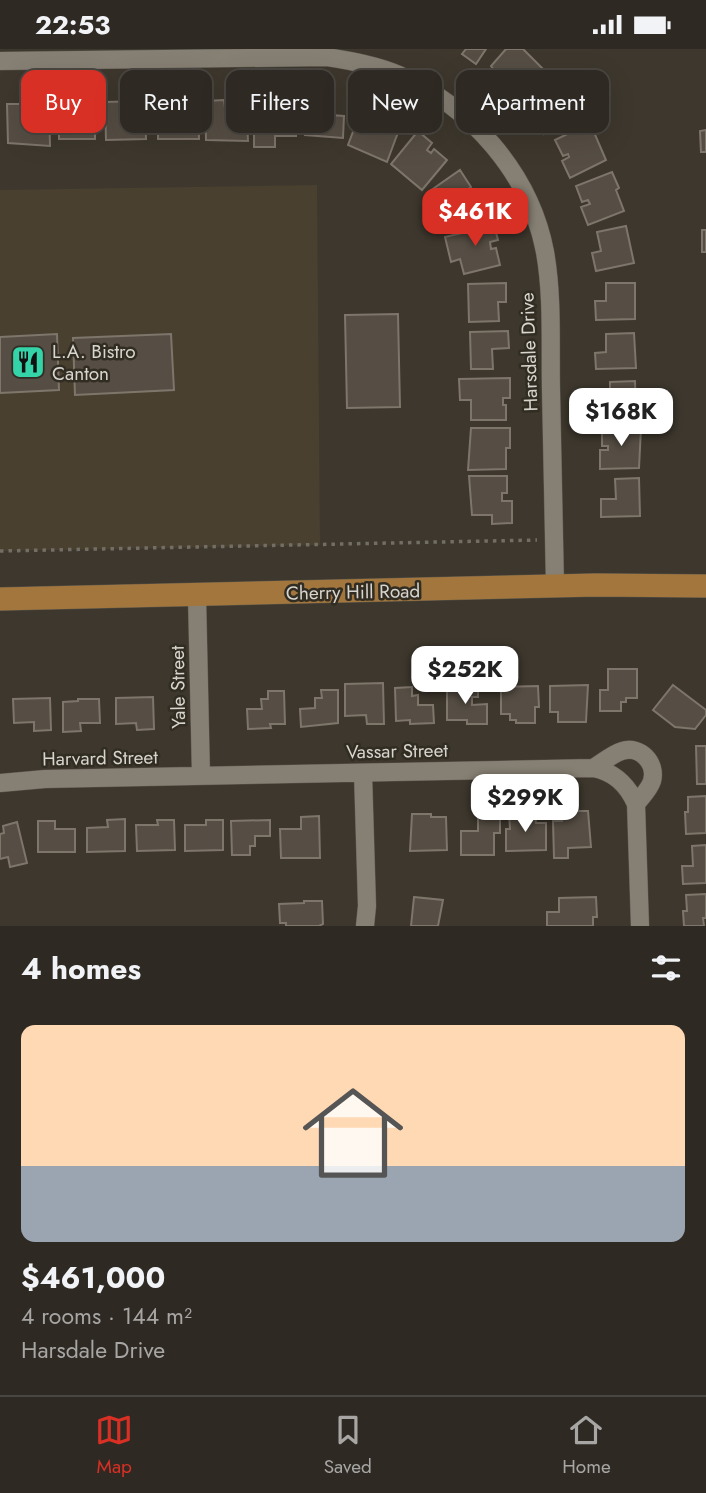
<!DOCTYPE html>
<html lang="en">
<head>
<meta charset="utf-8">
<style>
  :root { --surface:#2e2922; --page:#3a352f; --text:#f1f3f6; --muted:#a7a6a5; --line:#494540; --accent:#d93025 }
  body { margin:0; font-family:Jost,sans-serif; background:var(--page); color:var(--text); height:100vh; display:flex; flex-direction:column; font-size:26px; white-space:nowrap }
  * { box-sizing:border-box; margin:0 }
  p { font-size:23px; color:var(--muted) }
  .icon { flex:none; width:38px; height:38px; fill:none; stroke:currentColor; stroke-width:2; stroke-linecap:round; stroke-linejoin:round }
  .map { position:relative; height:877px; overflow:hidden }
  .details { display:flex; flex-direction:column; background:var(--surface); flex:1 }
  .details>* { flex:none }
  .top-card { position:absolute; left:21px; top:21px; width:665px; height:63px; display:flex; gap:14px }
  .price { position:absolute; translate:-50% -60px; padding:0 16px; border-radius:14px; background:#fff; color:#222; font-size:23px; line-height:46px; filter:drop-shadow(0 2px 4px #0008) }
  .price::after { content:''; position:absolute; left:50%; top:42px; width:21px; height:16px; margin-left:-10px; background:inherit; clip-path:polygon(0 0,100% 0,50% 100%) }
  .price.on { background:var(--accent); color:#fff }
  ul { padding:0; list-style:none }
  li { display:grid; align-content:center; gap:14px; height:371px; padding:0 21px }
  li+li { border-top:2px solid var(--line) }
  li span { display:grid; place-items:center; height:217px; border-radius:14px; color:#555 }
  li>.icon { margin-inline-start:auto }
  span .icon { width:126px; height:126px; fill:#fffc; stroke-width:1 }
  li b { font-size:30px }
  h2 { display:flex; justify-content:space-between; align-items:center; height:84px; padding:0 21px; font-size:30px }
  .pill { padding:0 24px; border-radius:14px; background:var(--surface); box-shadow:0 7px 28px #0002,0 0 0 2px var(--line); font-size:24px; line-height:63px }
  .pill.on { background:var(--accent); color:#fff }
  .status { display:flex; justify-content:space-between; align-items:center; height:49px; padding:0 35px; background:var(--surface); direction:ltr }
  .status svg { height:19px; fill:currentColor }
  .tabs { display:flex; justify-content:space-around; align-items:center; height:98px; border-top:2px solid var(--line); background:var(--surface); font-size:19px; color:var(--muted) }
  .tabs a { display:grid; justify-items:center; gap:4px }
  .tabs .on { color:var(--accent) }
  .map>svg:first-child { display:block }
  .built { fill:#494030 }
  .building { fill:#564e44; stroke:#7e756b; stroke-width:2 }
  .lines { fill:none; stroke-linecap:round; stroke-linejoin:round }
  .minor-casing { stroke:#59554c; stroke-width:19 }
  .major-casing { stroke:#59554c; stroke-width:24 }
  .path { stroke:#736e65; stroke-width:3.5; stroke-dasharray:3.5 5; stroke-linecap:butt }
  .minor { stroke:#867f73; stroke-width:18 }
  .major { stroke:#a2763d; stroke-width:23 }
  .labels { text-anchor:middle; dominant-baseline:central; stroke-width:5; stroke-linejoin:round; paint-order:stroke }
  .poi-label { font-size:19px; fill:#d8d5ce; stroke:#322d23; text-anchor:start }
  .street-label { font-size:19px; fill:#d8d5ce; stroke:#322d23 }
</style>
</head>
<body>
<div class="status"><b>22:53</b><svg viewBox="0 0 49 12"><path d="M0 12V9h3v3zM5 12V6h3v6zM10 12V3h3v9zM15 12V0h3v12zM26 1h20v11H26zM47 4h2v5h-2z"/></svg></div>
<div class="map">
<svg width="706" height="877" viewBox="0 0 706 877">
  <rect width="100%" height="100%" fill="#3d372d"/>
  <path class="built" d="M317,136L320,496L0,502V141Z"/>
  <path class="building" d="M466,0H486L476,15L462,5Z
    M506,0H523L545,22L512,46L491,17Z
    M554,27L576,61L544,85L534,70L540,65L538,62L533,66L522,51Z
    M254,47H273V55H280V52H296V87H275V98H254Z
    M308,48L326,49L325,62H330V66L344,67L343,89L305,86Z
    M152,51H172V61L180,60V55H198L199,90H158V71H153Z
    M224,51L225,59H228V53H246L248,92L206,91L205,52Z
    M59,52H76V61H95V90H59Z
    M145,52L146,90L106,91L105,53Z
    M7,55H27V64H32V58H49L50,97L8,94Z
    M362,59L382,67L379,74L383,76L385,72L400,78L387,113L348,96Z
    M590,74L606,111L570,129L562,112L569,108L568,105L563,107L555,91Z
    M706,81V103H701L700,82Z
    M418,82L432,94L427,101L431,104L434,100L447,111L422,141L391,115Z
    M460,121L471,138L463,144L465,148L471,144L480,159L447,179L427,144Z
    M612,123L619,139L616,141L624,162L588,176L581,158L590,155L588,151L582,153L576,137Z
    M493,172L498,191L490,193L491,200L496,199L500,216L464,225L460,210L451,213L445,188L475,181L474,176Z
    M626,177L634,214L596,222L592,204L601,202L597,183Z
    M702,181H706V203H702Z
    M506,234V253H498L499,272L469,273L468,235Z
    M606,234H635V270L596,271L595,252H606Z
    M398,265L400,358L347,359L345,266Z
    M508,282L509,299L492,300L493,320H471L470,283Z
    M634,284L636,319L596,320L595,304L606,303V285Z
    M57,285L59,341L0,344V288Z
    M171,285L174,341L75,346L73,289Z
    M510,329V349H503V356H506V371H471V351H460L459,330Z
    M635,332L636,369L599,370L598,353L610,352V333Z
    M471,379H510V399H506V420L468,421Z
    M602,379H641L639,419L600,420V401H608V397H602Z
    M469,427H507V444H502V452H512V474L492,475V466H472Z
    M639,429L640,467L601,468V450H616L615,430Z
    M608,620H637V649H626V653H621V662H600V641H608Z
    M383,634L384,675H367L366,666L345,667V635Z
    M588,636L586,673H558V663H550V637Z
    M673,636L706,661V666L695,680L675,678L653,661Z
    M478,637V648H472V656L487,655V675H467V671H447V638Z
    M538,637L539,658H535V674H516V671H510V665H501V638Z
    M412,638V647L418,646V656H433L434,674L410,675V671L396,672L395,639Z
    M321,641H338V674L301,678L300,660L315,659V649H322Z
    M268,642H284L285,675H270L271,679L248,680L247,660H262L261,650H268Z
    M153,648L154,680L137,681L136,674L116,675V649Z
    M50,649L51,681L34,682V673L14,674L13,650Z
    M78,650H99L100,674H80L81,682L63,683V653L78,652Z
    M696,697H706V735H697Z
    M706,747V784L686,785L685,763H688V748Z
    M561,762H588L591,798L568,799V809H554L553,772H562Z
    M509,764H529V767H535L536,774H546V801L506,802V780H510Z
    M412,765H431V768H446L447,801L410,802Z
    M478,765H500V784H494V806H461V782H478Z
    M319,767L320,809H281L280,780H301V768Z
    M125,770V802L87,803V779L108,778L107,771Z
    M157,771H174L175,801L137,802L136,776H158Z
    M206,771H223V801L185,802V776H206Z
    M270,771V787H255V797H250V806H232L231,772Z
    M38,772H55V780H75V803H38Z
    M17,773L27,814L10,818L8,808L0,810V785L4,784L3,777Z
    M706,796V834L683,835L682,817H693L692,797Z
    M706,845V869H703L704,877H684L683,862H687L686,846Z
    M414,848L443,851L438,877H411Z
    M596,848L597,868H593V877H547V863H559V849Z
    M304,852H322L323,875L319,877H286V874H280L279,855L304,854Z"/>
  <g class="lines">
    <g class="minor-casing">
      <path id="minor" d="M0,12L327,8C351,12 376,16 399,26C471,58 530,124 545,203C553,248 550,296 551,341C552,406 554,472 555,537
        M197,547L201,727
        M593,719C602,714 612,705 622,702C640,696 657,714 652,732C649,741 642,747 636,755
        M363,724L367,857L365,877
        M0,734L45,730L593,719C614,723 627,735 636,755L640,877"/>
    </g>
    <g class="major-casing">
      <path id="major" d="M0,550L596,536L706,537"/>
    </g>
    <path class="path" d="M0,502L537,491"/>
    <use href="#minor" class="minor"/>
    <use href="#major" class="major"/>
  </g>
  <defs>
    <g id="restaurant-square" transform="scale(1.75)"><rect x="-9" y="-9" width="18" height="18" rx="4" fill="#34d4a8" stroke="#322d23"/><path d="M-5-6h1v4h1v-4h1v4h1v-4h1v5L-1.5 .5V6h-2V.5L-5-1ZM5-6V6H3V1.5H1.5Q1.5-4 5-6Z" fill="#111"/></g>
  </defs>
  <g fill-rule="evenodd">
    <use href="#restaurant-square" x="28" y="313"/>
  </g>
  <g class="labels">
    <g class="poi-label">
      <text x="52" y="302">L.A. Bistro<tspan x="52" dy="22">Canton</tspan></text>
    </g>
    <g class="street-label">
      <text transform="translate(529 303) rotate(-92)">Harsdale Drive</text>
      <text transform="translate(353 543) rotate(-1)">Cherry Hill Road</text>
      <text transform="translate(178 638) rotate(-91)">Yale Street</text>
      <text transform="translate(397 702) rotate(-1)">Vassar Street</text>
      <text transform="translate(100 709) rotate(-1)">Harvard Street</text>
    </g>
  </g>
</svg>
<b class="price on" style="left:475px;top:199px">$461K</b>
<b class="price" style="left:621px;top:399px">$168K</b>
<b class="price" style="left:465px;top:657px">$252K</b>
<b class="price" style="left:525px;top:785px">$299K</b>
<div class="top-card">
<a class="pill on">Buy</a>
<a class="pill">Rent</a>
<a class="pill">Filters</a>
<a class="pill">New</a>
<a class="pill">Apartment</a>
</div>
</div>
<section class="details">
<h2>4 homes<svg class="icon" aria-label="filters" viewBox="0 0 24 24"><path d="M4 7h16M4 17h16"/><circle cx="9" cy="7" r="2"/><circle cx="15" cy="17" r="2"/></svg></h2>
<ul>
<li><span style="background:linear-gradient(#ffd9b3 65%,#9aa5b1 0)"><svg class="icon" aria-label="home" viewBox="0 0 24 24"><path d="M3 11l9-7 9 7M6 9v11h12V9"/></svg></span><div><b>$461,000</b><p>4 rooms · 144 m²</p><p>Harsdale Drive</p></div></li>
</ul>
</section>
<nav class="tabs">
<a class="on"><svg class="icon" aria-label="map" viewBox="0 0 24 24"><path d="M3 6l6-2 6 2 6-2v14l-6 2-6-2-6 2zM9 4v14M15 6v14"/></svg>Map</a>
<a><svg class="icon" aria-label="saved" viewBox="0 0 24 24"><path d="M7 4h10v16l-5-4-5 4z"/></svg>Saved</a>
<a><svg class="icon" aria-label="home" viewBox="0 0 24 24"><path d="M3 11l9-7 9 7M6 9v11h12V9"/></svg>Home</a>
</nav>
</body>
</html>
